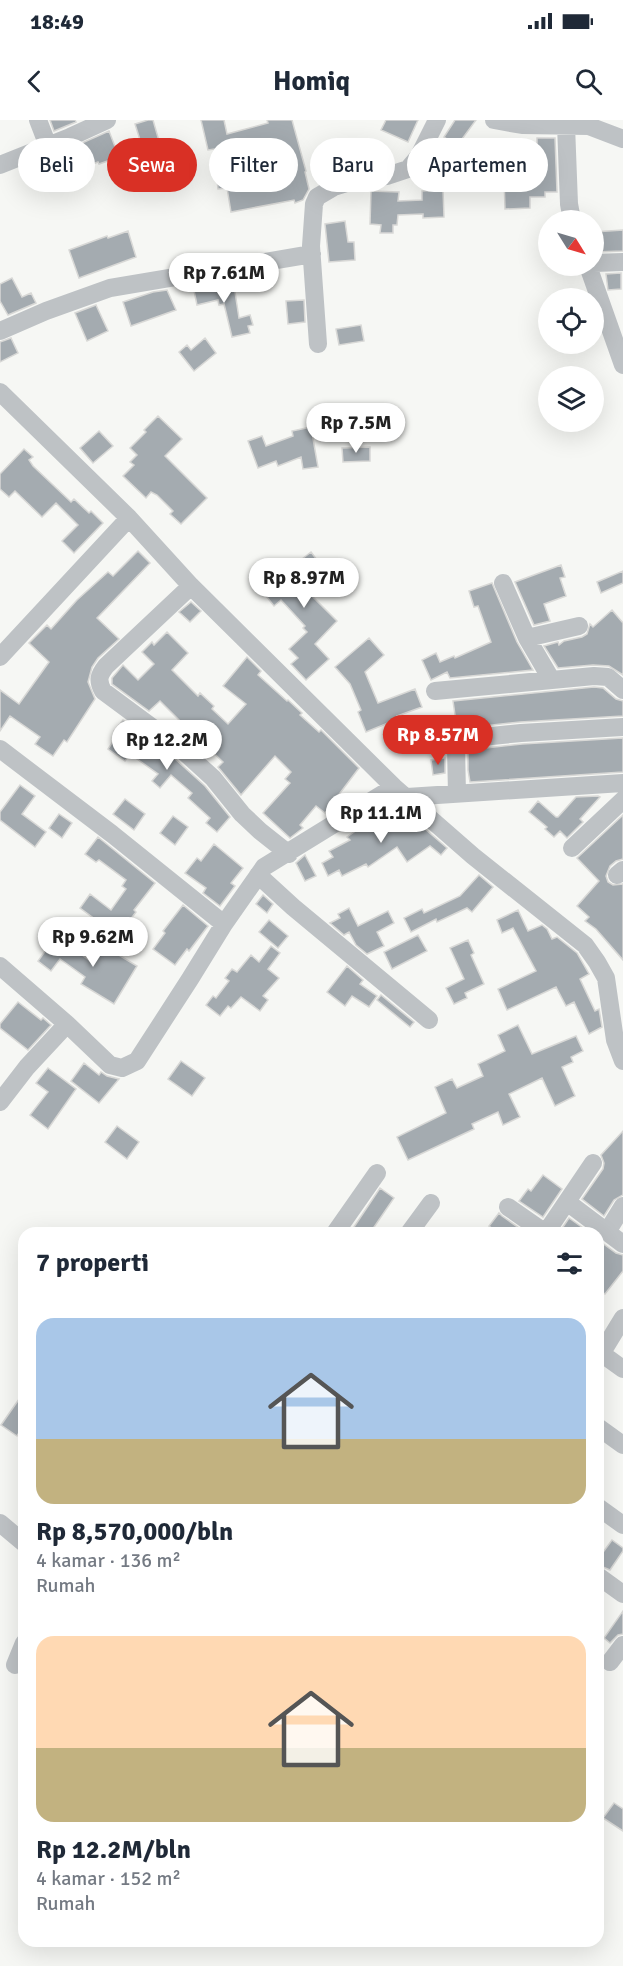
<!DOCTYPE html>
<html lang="id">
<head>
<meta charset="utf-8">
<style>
  :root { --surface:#fff; --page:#f6f6f7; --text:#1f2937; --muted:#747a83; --accent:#d93025 }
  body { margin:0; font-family:Signika,sans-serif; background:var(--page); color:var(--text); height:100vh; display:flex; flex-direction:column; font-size:22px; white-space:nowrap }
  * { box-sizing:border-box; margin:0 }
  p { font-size:20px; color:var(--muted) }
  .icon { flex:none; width:33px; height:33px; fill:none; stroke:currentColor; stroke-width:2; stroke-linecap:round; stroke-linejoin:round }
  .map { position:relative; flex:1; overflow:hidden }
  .side { position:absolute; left:18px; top:1107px; width:586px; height:720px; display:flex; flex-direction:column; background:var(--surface); border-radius:18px; box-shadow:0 6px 24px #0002 }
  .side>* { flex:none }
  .banner { position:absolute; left:18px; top:18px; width:588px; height:54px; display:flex; gap:12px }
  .needle { width:39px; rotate:127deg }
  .tools { position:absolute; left:538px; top:90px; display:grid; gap:12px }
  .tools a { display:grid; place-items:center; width:66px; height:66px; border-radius:50%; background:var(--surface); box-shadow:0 6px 24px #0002; font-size:30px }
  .price { position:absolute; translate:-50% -51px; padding:0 14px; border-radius:21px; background:#fff; color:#222; font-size:20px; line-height:39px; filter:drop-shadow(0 2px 3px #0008) }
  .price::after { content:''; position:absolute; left:50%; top:36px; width:18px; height:14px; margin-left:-9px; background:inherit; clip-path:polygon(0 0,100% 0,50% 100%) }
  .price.selected { background:var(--accent); color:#fff }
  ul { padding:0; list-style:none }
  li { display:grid; align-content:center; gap:12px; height:318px; padding:0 18px }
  li span { display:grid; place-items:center; height:186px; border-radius:18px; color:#555 }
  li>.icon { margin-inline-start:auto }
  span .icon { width:108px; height:108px; fill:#fffc; stroke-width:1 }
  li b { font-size:26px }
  h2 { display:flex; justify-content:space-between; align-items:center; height:72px; padding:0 18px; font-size:26px }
  .chip { padding:0 21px; border-radius:27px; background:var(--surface); box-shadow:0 6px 24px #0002; font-size:21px; line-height:54px }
  .chip.selected { background:var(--accent); color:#fff }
  .status { display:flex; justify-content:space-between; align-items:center; height:42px; padding:0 30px; background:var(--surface); direction:ltr }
  .status svg { height:16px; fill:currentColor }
  header { display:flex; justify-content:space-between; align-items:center; height:78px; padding:0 18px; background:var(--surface); font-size:27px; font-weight:700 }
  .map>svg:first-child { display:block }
  .building { fill:#a4abb0; stroke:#d8d8d6; stroke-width:1.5 }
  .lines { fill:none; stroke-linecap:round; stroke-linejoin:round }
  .minor { stroke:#bec2c5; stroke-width:18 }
</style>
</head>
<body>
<div class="status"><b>18:49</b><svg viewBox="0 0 49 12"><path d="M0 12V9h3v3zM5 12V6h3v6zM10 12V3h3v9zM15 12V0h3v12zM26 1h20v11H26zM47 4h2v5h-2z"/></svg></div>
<header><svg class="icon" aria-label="back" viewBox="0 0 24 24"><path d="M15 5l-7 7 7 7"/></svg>Homiq<svg class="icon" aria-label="search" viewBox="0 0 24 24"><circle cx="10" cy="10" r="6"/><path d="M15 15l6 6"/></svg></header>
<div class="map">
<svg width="623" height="1846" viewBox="0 0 623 1846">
  <rect width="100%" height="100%" fill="#f6f7f4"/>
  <path class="building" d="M50,0H75L76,2L54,11Z
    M148,0H153L159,21L142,26L135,4Z
    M201,0H224L227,14L268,3L267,0H292L306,51L305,52L309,69L303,80L295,83L294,80L231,92L227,68L218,69L214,29L208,30Z
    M386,0H418L408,22L381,10Z
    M455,0H476L462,19L507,20L506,51H473V37L444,17Z
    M109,11L119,37L99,44L98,42L53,59L46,39Z
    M537,18H555L557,72H545V77H530V88L505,89L504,58L528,57V55L537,54Z
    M148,33L154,55L138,59L132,37Z
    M443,70L444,97L423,98V94L398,95L397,105H393V113H380L381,105L370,104L371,71L399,72L398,81L422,80V71Z
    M345,101L348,122H354L355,140L329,142L325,104Z
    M623,110V131L594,132V112Z
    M128,111L136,137L79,158L69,130L107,116L108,118Z
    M621,153V169L608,170L606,154Z
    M12,158L22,177L31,173L36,183L8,195L0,181V164Z
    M233,159L239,198L250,195L253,205L248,206L250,213L232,217L224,184L219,185L218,180L197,185L193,166Z
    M167,170L176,190L131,206L123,182L153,172Z
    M304,180L305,202L288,204L286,181Z
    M96,185L108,211L87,221L75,193Z
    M361,205L364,221L339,225L336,209Z
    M11,218L18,233L0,242V222Z
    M205,218L216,233L194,251L179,232L187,225L191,230Z
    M158,296L182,319L165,336L207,378L181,404L170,394L173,391L157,375L151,372L146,378L123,356L134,345L130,342L137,335L130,328L146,312L144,310Z
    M311,307L318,347L303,349L301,337L278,346L276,341L258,348L248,321L262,316L266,326L293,316L292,311Z
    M99,311L113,326L93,343L80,328Z
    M370,327V341L343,342L342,328Z
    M24,329L33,337L29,340L33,346L71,382L74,379L89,393L91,391L103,403L74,433L62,421L78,405L56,383L42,397L15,371L9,377L0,369V354Z
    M138,431L150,443L97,498L119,519L98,538L92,547L88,562L95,579L67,622L64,620L53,636L35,624L40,617L10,596L0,611V570L19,584L49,542L29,523L47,505L51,509L77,480L108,452L113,456Z
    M311,432L332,460L312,476L337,501L315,524L329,539L306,560L291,544L298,538L289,529L307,512L303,508L305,506L281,480L274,486L259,467L281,449L284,453Z
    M561,445L565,457L560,458L566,476L544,484L550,501L534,505L515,462Z
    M623,451V463L601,473L597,462Z
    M492,463L517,522L533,550L450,558L447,552L431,560L422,540L436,533L440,542L454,536L455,538L491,522L478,486L474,487L469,471Z
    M191,482L201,491L190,502L179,492Z
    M612,490L623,503V555L609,546L593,545L558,548L544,526L558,522L559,525L564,521L582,517L587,514L590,504L593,507Z
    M167,512L188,533L172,550L198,576L200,573L214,586L212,589L228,604L246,584L223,566L247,537L261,551L258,555L287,581L288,580L302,593L300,595L319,612L321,610L359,648L325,693L316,686L300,705L303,708L290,718L263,693L290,663L285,659L291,652L275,636L241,675L218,647L223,642L203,623L200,626L189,616L192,613L160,581L149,591L112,564V558L123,545L138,560L154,544L142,532L152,522L154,525Z
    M369,518L384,535L365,552L378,583L415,569L422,587L397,596L398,599L366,612L358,592L361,590L350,564L335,547Z
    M594,567L603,568L616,579L623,581V596L520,602L457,609L453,581Z
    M123,600L173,637L205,666L230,697L217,712L206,703L210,698L188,678L192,673L171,655L160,668L152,661L158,654L130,634L125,641L108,629L118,614L114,611Z
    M623,618V652L470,662L468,650V630L522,624Z
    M445,638V653L433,655L431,640Z
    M20,665L35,676L22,694L46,712L35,727L0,700V692Z
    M598,676L600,677L580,699L583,702L567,718L560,711L554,717L545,709L547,707L529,692L538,681L556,697H558L576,677Z
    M125,679L145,694L134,710L113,694Z
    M390,692L399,702L409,695L447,728L441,735L430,726L407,742L397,727L368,747L366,744L342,756L339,750L328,756L322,743L333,737L329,731L350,720L347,717L371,700L375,705Z
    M59,694L72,703L62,718L49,708Z
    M623,695V739L616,741L610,746L606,756L608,762L613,765L623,764V840L596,809L585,801L589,797L577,786L599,761L577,738Z
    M173,696L188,707L175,725L160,713Z
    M98,717L155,763L134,790L136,792L118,816L80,788L90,774L111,790L126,769L122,766L126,760L99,740L96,742L85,734Z
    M214,724L243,748L231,763L235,766L220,786L203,773L206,768L185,753L197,738L201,741Z
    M305,735L316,756L305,761L296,743Z
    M479,755L493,767L472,792L467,788L437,802L436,799L411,812L404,798L422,789L424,793L460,776Z
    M263,775L273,784L267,793L256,784Z
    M183,785L208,806L189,831L187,829L175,845L153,829L165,813L163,811Z
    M349,788L358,806L388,791L394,803L377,812L384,826L367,834L356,825L349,812L344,815L330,803L340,798L338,794Z
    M518,790L528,811L542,805L547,809L552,819L557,817L577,833L589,854L580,859L595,891L599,889L602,907L589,914L574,882L566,886L556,867L507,890L498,869L536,851L513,808L502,813L497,800Z
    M269,800L288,816L278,828L259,812Z
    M418,815L427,831L392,849L384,832Z
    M56,816L93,843L104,826L137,846L114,884L81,864L85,857L60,839L51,851L38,841Z
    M468,820L474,833L471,835L484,864L465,873L467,878L454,884L446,868L464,859L450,828Z
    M271,826L280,833L268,849L279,858L263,876L268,880L260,891L241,877L231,888L228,886L220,896L206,885L213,876L216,878L229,861L225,858L232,849L237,852L251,835L259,842Z
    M347,846L363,860L360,864L377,876L369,887L352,876L345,886L327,872Z
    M381,875L414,902L410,907L377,880Z
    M18,882L41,900L43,898L51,905L28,930L0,908V904Z
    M518,905L532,934L576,916L583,931L571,937L573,942L562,947L575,976L555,986L542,958L509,974L520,997L503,1005L498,992L472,1004L474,1009L408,1040L397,1017L446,993L435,967L452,959L457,968L483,956L478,944L505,931L498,915Z
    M181,941L205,958L192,976L168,959Z
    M84,943L99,955L101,952L107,956L119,959L99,983L71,961Z
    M48,948L76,969L48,1009L30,995L48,972L36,963Z
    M117,1006L139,1022L127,1039L105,1022Z
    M623,1011V1075L614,1080L604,1096L582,1079L603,1049L604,1043L601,1035Z
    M543,1055L562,1069L543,1097L519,1081L528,1069L531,1071Z
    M380,1068L394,1078L370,1113H350Z
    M499,1093L502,1096L526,1113H498L489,1106Z
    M569,1098L590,1113H559Z
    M598,1120L616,1133L623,1135V1151L605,1174L598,1169Z
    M24,1272V1305L17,1316L1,1305Z
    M612,1420L623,1428V1431L610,1450L598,1445V1439Z
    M623,1491V1514L618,1515L610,1523L604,1518Z
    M614,1683L623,1689V1711L603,1698Z"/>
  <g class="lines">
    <path class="minor" d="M38,0L48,26
      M494,0L522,5L589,6L623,19
      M566,5L569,84L572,100
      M0,45L70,17L107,0
      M594,143L623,142
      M588,146L623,245
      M0,211L46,191L110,168L312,134
      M318,224L311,126L314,84L317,77L334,67L363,58L387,56L408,49L419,36L437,0
      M0,272L129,398L191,466L394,667L473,736L585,825L597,842L606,858L615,920L623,941
      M503,463L527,518L551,559
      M191,466L106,546C99,555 97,560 103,571L180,628L213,658L242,694L260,711L289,734
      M527,518L579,506
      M0,537L129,398
      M435,571L594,556L608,557L623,570
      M0,629L112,714L224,804
      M457,674L456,627L462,619L521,613L623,607
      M407,677L623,663
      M572,728L623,680
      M258,755L293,787L429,900
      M617,755L623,750
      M0,846L67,904
      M0,982L27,947L67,904L110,945L122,948L137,941L190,859L224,804L264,747L394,667
      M567,1082L607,1112L623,1086
      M508,1087L541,1110L547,1111L593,1043
      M607,1112L623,1124
      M335,1113L377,1053
      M409,1113L431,1083
      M598,1231L623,1249
      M598,1239L623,1198
      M598,1307L623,1325
      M598,1387L623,1405
      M0,1403L24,1423
      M598,1456L623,1474
      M610,1542L623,1525
      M15,1545L24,1523"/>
  </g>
</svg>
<div class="tools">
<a><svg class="needle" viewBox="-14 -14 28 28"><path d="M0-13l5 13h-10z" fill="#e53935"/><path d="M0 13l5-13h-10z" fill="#747a83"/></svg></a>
<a><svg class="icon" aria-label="locate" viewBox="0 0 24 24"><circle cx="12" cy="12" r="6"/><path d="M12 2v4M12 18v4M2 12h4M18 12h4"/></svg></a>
<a><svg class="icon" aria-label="layers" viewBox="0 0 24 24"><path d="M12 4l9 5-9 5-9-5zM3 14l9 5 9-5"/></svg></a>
</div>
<b class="price" style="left:224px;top:184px">Rp 7.61M</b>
<b class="price" style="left:356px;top:334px">Rp 7.5M</b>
<b class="price" style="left:304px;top:489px">Rp 8.97M</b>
<b class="price selected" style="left:438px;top:646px">Rp 8.57M</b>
<b class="price" style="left:167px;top:651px">Rp 12.2M</b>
<b class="price" style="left:381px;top:724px">Rp 11.1M</b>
<b class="price" style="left:93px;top:848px">Rp 9.62M</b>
<div class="banner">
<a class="chip">Beli</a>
<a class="chip selected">Sewa</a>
<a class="chip">Filter</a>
<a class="chip">Baru</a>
<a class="chip">Apartemen</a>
</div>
<section class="side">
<h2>7 properti<svg class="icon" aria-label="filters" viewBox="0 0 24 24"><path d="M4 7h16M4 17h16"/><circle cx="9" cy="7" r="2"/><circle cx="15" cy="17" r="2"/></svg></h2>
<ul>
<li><span style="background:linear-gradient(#a9c7e8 65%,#c2b280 0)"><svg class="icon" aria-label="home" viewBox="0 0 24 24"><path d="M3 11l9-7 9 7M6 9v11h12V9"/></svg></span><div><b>Rp 8,570,000/bln</b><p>4 kamar · 136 m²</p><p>Rumah</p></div></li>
<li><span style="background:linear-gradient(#ffd9b3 60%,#c2b280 0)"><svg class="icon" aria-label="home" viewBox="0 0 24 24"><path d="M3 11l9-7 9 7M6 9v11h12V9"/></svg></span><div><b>Rp 12.2M/bln</b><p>4 kamar · 152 m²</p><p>Rumah</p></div></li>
</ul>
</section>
</div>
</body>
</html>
